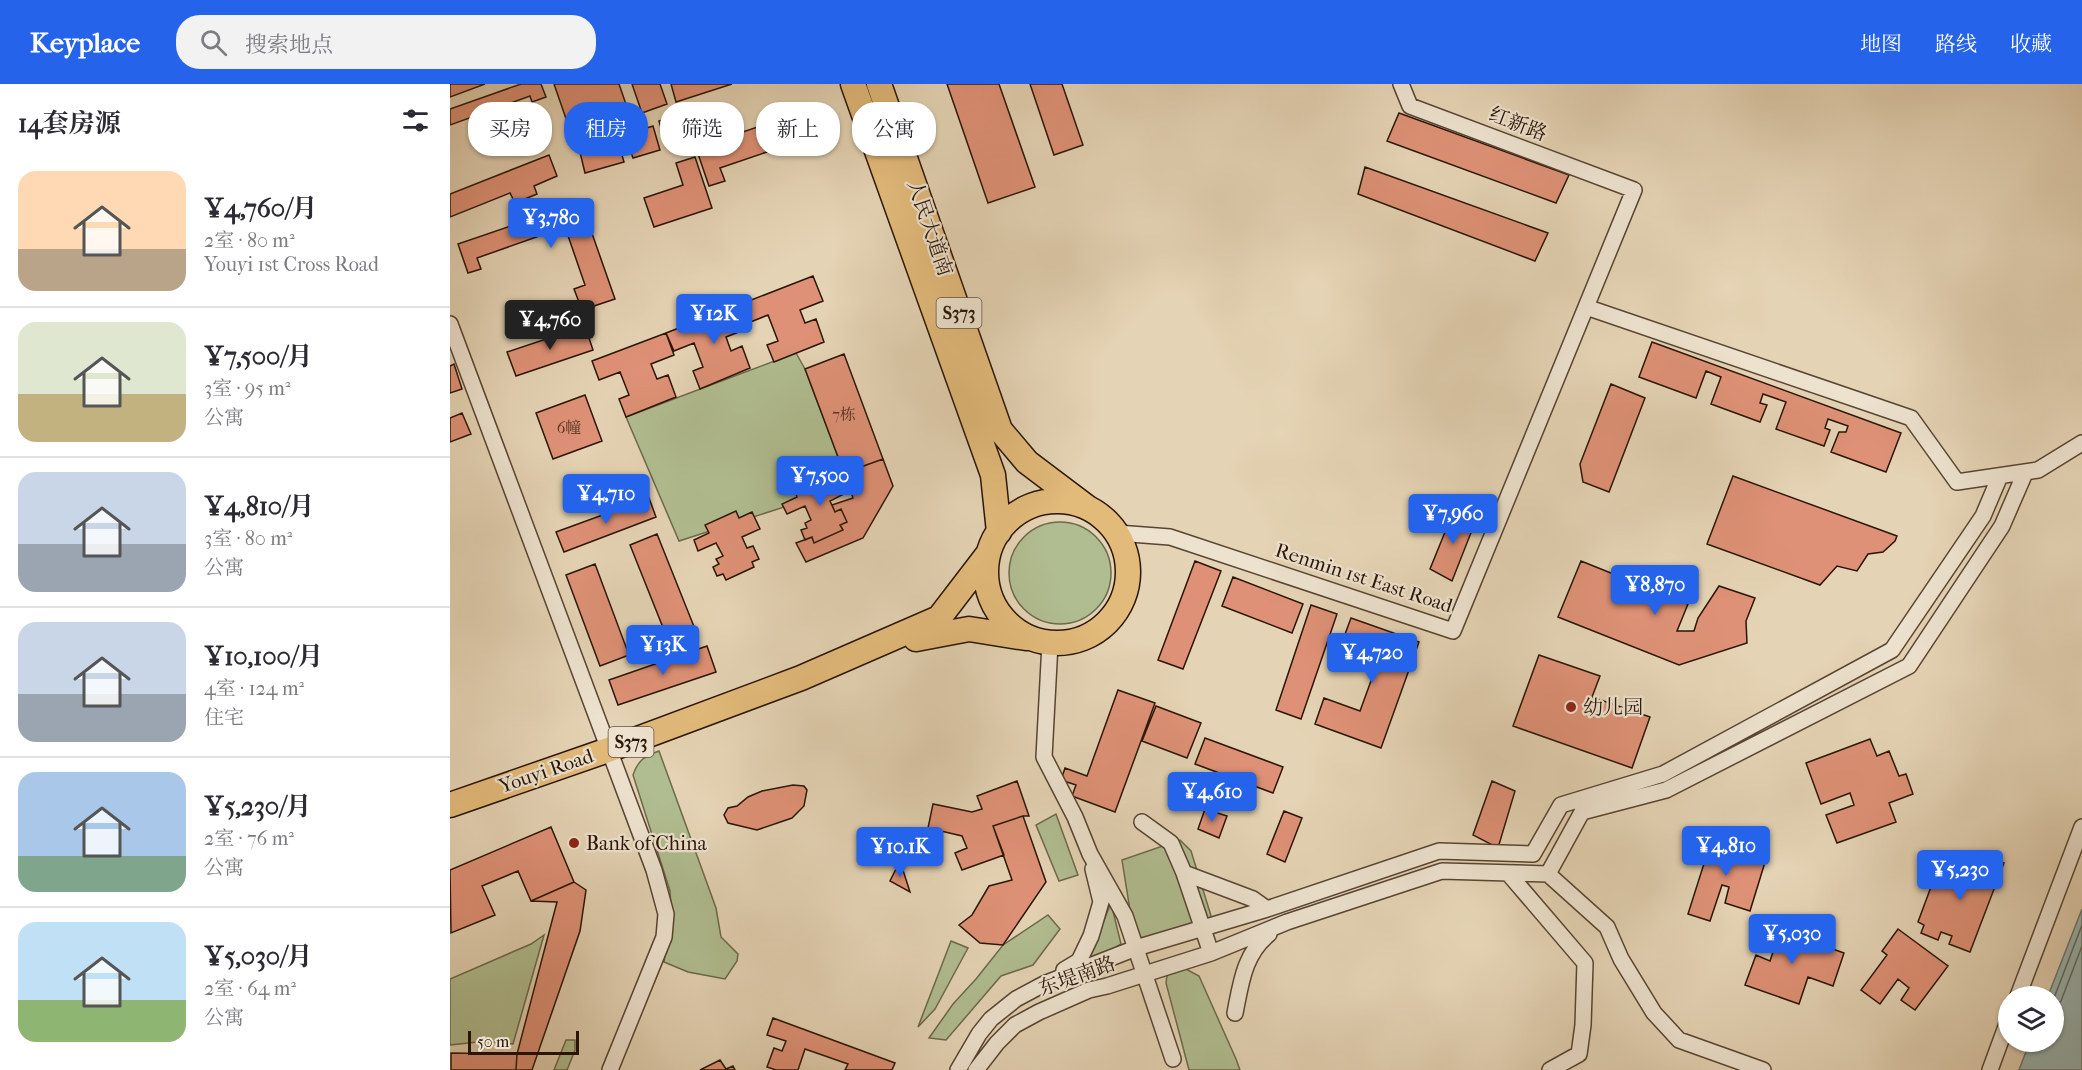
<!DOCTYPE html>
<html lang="zh">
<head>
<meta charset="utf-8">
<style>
  :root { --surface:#fff; --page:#f2f2f3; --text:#2b2b33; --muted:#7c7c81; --line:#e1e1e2; --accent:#2563eb }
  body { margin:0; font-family:"IM FELL French Canon","Noto Serif SC",serif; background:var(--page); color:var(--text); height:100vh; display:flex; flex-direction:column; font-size:22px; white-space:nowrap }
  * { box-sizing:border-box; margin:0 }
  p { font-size:20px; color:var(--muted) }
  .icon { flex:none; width:33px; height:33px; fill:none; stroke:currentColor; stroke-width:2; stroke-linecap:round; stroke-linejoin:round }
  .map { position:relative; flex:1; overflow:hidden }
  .side { display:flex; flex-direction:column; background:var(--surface); width:450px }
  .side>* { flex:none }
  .banner { position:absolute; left:18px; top:18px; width:570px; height:54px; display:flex; gap:12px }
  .tools { position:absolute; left:1548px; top:902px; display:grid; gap:12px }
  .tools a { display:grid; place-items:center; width:66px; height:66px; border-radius:50%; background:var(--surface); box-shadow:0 2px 4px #0004; font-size:30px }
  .scale { position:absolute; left:18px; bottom:15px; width:111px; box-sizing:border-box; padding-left:6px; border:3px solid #2a1507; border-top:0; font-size:16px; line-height:21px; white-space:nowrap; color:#2a1507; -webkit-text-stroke:4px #ede2ce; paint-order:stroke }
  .price { position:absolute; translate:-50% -51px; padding:0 14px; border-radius:6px; background:var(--accent); color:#fff; font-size:20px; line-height:39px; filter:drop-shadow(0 2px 3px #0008) }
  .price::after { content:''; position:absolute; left:50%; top:36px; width:18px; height:14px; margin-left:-9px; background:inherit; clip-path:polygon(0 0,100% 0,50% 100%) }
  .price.active { background:#222; color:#fff }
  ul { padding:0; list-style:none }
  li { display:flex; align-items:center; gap:18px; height:150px; padding:0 18px }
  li+li { border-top:2px solid var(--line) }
  li span { display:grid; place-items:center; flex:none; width:168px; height:120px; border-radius:18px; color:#555 }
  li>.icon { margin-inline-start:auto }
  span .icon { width:72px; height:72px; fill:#fffc; stroke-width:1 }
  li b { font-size:26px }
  h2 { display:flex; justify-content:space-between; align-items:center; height:72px; padding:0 18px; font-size:26px }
  .tag { padding:0 21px; border-radius:24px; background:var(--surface); box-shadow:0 2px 4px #0004; font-size:21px; line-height:54px }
  .tag.active { background:var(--accent); color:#fff }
  header { display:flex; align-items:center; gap:36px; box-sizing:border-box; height:84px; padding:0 30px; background:var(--accent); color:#fff }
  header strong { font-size:28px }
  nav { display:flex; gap:33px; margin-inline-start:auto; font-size:21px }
  .search { width:420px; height:54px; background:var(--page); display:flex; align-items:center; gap:15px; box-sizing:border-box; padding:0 21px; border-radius:24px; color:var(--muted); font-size:22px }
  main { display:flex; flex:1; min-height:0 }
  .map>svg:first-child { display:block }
  .green { fill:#b0bd90; stroke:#6d694c; stroke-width:1.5 }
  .water { fill:#97b6b4; stroke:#6b766f; stroke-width:1.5 }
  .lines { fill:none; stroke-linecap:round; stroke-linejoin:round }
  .shore { stroke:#60665e; stroke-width:1.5 }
  .building { fill:#de9176; stroke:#2a1507; stroke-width:1.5 }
  .street-casing { stroke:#584432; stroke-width:18 }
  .primary-casing { stroke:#2a1507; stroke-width:27 }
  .street { stroke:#ede2ce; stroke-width:15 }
  .primary { stroke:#e2ba7a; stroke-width:24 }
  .poi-dot { fill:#8f2418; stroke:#ede2ce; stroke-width:2 }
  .labels { text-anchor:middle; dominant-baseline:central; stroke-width:4.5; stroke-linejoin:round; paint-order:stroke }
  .number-label { font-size:16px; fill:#573423 }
  .shield { fill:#ede2ce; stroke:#645243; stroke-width:1.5 }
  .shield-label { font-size:18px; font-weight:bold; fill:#2a1507 }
  .street-label { font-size:20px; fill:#2a1507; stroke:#ede2ce }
  .poi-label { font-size:20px; fill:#2a1507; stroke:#ede2ce; text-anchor:start }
</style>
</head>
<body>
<header>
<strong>Keyplace</strong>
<div class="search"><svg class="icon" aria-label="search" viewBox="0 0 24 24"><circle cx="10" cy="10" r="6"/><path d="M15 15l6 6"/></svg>搜索地点</div>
<nav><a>地图</a><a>路线</a><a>收藏</a></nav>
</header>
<main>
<section class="side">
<h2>14套房源<svg class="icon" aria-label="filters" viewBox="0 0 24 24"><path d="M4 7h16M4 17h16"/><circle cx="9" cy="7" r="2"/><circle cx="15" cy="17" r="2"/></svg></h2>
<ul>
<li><span style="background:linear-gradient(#ffd9b3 65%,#b9a48a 0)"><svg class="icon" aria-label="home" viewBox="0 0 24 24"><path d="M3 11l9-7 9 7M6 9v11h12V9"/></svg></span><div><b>¥4,760/月</b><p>2室 · 80 m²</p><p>Youyi 1st Cross Road</p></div></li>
<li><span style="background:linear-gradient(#dfe7d0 60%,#c2b280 0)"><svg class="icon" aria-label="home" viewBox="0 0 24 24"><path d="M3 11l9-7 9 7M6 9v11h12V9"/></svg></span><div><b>¥7,500/月</b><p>3室 · 95 m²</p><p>公寓</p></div></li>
<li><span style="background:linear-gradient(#c9d6e8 60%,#9aa5b1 0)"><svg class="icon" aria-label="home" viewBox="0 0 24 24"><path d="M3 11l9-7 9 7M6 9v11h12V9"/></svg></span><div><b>¥4,810/月</b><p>3室 · 80 m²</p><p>公寓</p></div></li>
<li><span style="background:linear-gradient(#c9d6e8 60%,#9aa5b1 0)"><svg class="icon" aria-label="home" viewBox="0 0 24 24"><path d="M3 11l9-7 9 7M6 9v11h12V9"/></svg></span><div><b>¥10,100/月</b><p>4室 · 124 m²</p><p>住宅</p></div></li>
<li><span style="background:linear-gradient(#a9c7e8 70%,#7fa58c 0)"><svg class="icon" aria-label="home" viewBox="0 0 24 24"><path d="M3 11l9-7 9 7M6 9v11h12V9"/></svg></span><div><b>¥5,230/月</b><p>2室 · 76 m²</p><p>公寓</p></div></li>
<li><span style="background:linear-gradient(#bfe0f5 65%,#8fb573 0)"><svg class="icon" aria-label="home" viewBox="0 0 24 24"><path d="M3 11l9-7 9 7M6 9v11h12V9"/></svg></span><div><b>¥5,030/月</b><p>2室 · 64 m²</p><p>公寓</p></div></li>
</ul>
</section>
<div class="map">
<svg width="1632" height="986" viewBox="0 0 1632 986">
  <rect width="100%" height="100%" fill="#e4d3b4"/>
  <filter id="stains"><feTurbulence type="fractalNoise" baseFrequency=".00333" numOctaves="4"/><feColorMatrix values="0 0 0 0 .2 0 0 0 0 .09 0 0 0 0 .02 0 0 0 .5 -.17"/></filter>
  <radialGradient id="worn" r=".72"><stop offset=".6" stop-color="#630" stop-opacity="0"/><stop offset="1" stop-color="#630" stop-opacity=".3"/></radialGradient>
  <path class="green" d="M346,269L355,285L399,402L229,457L176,333Z
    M559 489a51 51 0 1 1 102 0a51 51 0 1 1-102 0Z
    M209,667L266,824L271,853L288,870L287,877L275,895L238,888L214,878L221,825L220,807L183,691C188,676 195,672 209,667Z
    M606,730L628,791L609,797L586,741Z
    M730,756L741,767L766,848L686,864L672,776Z
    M661,819L671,860L635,883Z
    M598,831L610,845L583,881L551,892L496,956L479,954L503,920L526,895L553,861Z
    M94,851L63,960L37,957L0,961V895L81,860Z
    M501,857L518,864L485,925L468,943Z
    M734,884L749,892L786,975L790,986H739L716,899L717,891Z
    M116,956H125V966L117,986H104Z"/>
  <path class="water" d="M1632,825V986H1569L1580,957H1604V912H1598Z"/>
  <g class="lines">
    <path class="shore" d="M1604,914L1632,841
      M1604,924L1611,917L1632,862"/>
  </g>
  <path class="building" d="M0,0H35L0,13Z
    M71,0H91L96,13L82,18L80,12L0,41V25Z
    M104,0H169L179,29L121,49Z
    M182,0H210L217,20L192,29Z
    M221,0H282L226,18Z
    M497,0H549L585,103L538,119Z
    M580,0H612L633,61L604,71Z
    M369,22L378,47L270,84L275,97L259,102L246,64Z
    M240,28L246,49L215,58L209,37Z
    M949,29L1119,91L1106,119L937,57Z
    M203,42L210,66L183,74L175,51Z
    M166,50L174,78L135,89L128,60Z
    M99,71L107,92L84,102L87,110L65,119L60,109L0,133V110Z
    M245,73L262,124L204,143L194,114L233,101L226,79Z
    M915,83L1098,149L1085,177L908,110Z
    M131,118L165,215L132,226L124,205L135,201L115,143L27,174L31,185L18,189L8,160Z
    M363,192L373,217L350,226L355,239L366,235L374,258L324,278L317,261L328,257L318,231L298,239L291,220Z
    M291,220L299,244L276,253L281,267L292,262L300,284L250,305L243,287L253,283L244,259L224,267L216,249Z
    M135,242L143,266L66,292L57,268Z
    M216,249L224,271L201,280L207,295L218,291L226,313L176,333L169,315L179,311L170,288L149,296L142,277Z
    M1202,258L1451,349L1436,388L1381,368L1389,348H1396L1398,342L1378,335L1375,344L1380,346L1374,362L1326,345L1336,318L1313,310L1310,319L1317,321L1310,338L1261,320L1271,293L1256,287L1246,314L1189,293Z
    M394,270L433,375L394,389L355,285Z
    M4,280L12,305L0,309V282Z
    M1161,300L1195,314L1159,408L1133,398L1130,380Z
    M135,311L152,357L103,375L86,329Z
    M12,329L21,350L0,358V334Z
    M433,375L443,402L413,454L356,478L346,459L362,453L364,459L393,446L390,441L397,438L391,425L385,428L382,421L403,414L394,389Z
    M374,391L377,397L391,391L398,408L380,417L385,428L391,425L397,438L390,441L393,446L364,459L362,453L355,456L351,446L357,444L355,439L361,436L355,422L337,430L332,420L347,413L344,404Z
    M1283,392L1447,452L1445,457L1433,468L1418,470L1407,487L1387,482L1370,501L1257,460Z
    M199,414L206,433L114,468L106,448Z
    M1004,426L1026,436L1002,497L980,485Z
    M286,427L289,434L302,428L310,445L292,453L297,464L303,462L309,475L302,478L304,483L276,496L273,490L267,492L263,483L269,480L266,475L273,472L266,459L248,467L244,456L259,449L255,441Z
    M207,450L245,545L218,556L180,461Z
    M745,477L771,487L733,585L708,576Z
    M1131,477L1238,520L1227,547H1244L1248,534L1269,502L1305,514L1296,537L1297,559L1229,581L1108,533Z
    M145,480L179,571L150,582L116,491Z
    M783,493L853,520L842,549L772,522Z
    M861,521L887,530L851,635L826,626Z
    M901,534L969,558L931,664L865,640L874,614L910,627L929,575L891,561Z
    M257,562L266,588L168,621L159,596Z
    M1089,571L1150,592L1142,613L1200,633L1182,684L1063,642Z
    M668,606L705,619L665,728L622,712L626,701L611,696L615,684L637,692Z
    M706,622L751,639L737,674L692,657Z
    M755,654L833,683L823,709L745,680Z
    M1420,655L1427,672L1439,667L1449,692L1456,690L1463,710L1439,719L1446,738L1387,759L1376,731L1404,721L1400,709L1371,720L1356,679Z
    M567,697L579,732H573L543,742L554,771L512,786L505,769L517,764L512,752L478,744L483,720L522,728L532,725L527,712Z
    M1042,697L1065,707L1048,764L1023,751Z
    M343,701L354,702L357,706L354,722L342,734L307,746L278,739L274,731L278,724L287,722L298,713L312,707Z
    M755,725L777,732L769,754L748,745Z
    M834,727L852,734L835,778L817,770Z
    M573,732L596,798L553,861L530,859L509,841L522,831L539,802L562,796L543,742Z
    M101,743L124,798L81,817L68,787L32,802L45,831L1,849L0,786Z
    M1265,745L1289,753L1282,777L1288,779L1292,768L1316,775L1300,827L1275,819L1279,803L1272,801L1260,837L1238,830Z
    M1533,771L1554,779L1520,868L1499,860L1502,852L1491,848L1488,856L1471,849L1474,841L1468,838L1488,784L1501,789L1507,775L1528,783Z
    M450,777L460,808L440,797Z
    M124,798L136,806L130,847L82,986H66L67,970L107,818L81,817Z
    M1318,842L1394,869L1383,902L1358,893L1349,920L1295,901L1306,871L1320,877L1323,868L1310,864Z
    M1448,845L1498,882L1465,926L1451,916L1459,904L1448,895L1430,920L1411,906L1437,871L1432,867Z
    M323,934L445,979L442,986H395L398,980L355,965L348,986H326L317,983L324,964L332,967L336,957L317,951Z
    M1,969L67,970L66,986H1Z
    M270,976L276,985L283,982L285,986H250Z"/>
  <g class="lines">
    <g class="street-casing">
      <path id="street" d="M1136,223L1461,334L1507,398L1588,386L1632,359
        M0,240L204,786L216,830L214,853L160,986
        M667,449L720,453L1003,547L1184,106L960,22L951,0
        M600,559L594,673L625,733L640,770L675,832L723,975
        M692,738L721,759L734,789L803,815L817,825
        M734,789L761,869
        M1058,789L1135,879L1133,941L1129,970L1100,986
        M1098,790L1157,843L1171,875L1204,929L1229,956L1313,986
        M614,886L629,877L641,852L651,818L643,785
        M1568,912L1632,743
        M785,929C791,899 794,870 819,850
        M508,986L529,950L541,935L566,915L594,900L686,864L817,825L989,767L1083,770L1111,721L1213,690L1442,566L1533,432L1550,392
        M526,986L547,959L565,941L589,928L639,906L657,902L761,869L837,838L992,787L1098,790L1132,728L1216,706L1459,582L1552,442L1575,389
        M1540,986L1558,937"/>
    </g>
    <g class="primary-casing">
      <path id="primary" d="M403,0L543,391L549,448
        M429,0L550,346L577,378L638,424
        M536 488a71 71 0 1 1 142 0a71 71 0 1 1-142 0Z
        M466,555L519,545L576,554
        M0,721L158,666L351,594L489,534L538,470"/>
    </g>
    <use href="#street" class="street"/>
    <use href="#primary" class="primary"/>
  </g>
  <g class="poi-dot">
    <circle cx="1121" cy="623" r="6"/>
    <circle cx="124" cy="759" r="6"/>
  </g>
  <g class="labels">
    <g class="number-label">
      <text x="394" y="330">7栋</text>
      <text x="119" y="343">6幢</text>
    </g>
    <g class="shield">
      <rect x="486.5" y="214" width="45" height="30" rx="4.5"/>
      <rect x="158.5" y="643" width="45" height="30" rx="4.5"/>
    </g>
    <g class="shield-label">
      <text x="509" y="229">S373</text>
      <text x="181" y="658">S373</text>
    </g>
    <g class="street-label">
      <text transform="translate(1068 40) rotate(21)">红新路</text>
      <text transform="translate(480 144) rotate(71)">人民大道南</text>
      <text transform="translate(914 494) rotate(18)">Renmin 1st East Road</text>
      <text transform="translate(96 687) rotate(-19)">Youyi Road</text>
      <text transform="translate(627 892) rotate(-20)">东堤南路</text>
    </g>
    <g class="poi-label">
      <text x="1133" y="623">幼儿园</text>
      <text x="136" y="759">Bank of China</text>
    </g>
  </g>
  <rect width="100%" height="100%" filter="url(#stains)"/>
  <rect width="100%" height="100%" fill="url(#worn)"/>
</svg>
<div class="tools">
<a><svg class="icon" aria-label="layers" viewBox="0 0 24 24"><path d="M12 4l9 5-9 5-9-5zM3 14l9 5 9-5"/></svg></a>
</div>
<div class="scale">50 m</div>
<b class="price" style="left:101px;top:165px">¥3,780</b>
<b class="price" style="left:264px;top:261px">¥12K</b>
<b class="price active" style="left:100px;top:267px">¥4,760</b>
<b class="price" style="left:370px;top:423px">¥7,500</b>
<b class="price" style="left:156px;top:441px">¥4,710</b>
<b class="price" style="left:1003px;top:461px">¥7,960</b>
<b class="price" style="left:1205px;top:532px">¥8,870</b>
<b class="price" style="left:213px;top:592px">¥13K</b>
<b class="price" style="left:922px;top:600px">¥4,720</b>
<b class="price" style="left:762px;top:739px">¥4,610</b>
<b class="price" style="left:1276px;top:793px">¥4,810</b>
<b class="price" style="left:450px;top:794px">¥10.1K</b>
<b class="price" style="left:1510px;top:817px">¥5,230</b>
<b class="price" style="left:1342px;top:881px">¥5,030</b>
<div class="banner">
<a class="tag">买房</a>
<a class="tag active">租房</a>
<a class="tag">筛选</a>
<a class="tag">新上</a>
<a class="tag">公寓</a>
</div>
</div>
</main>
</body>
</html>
